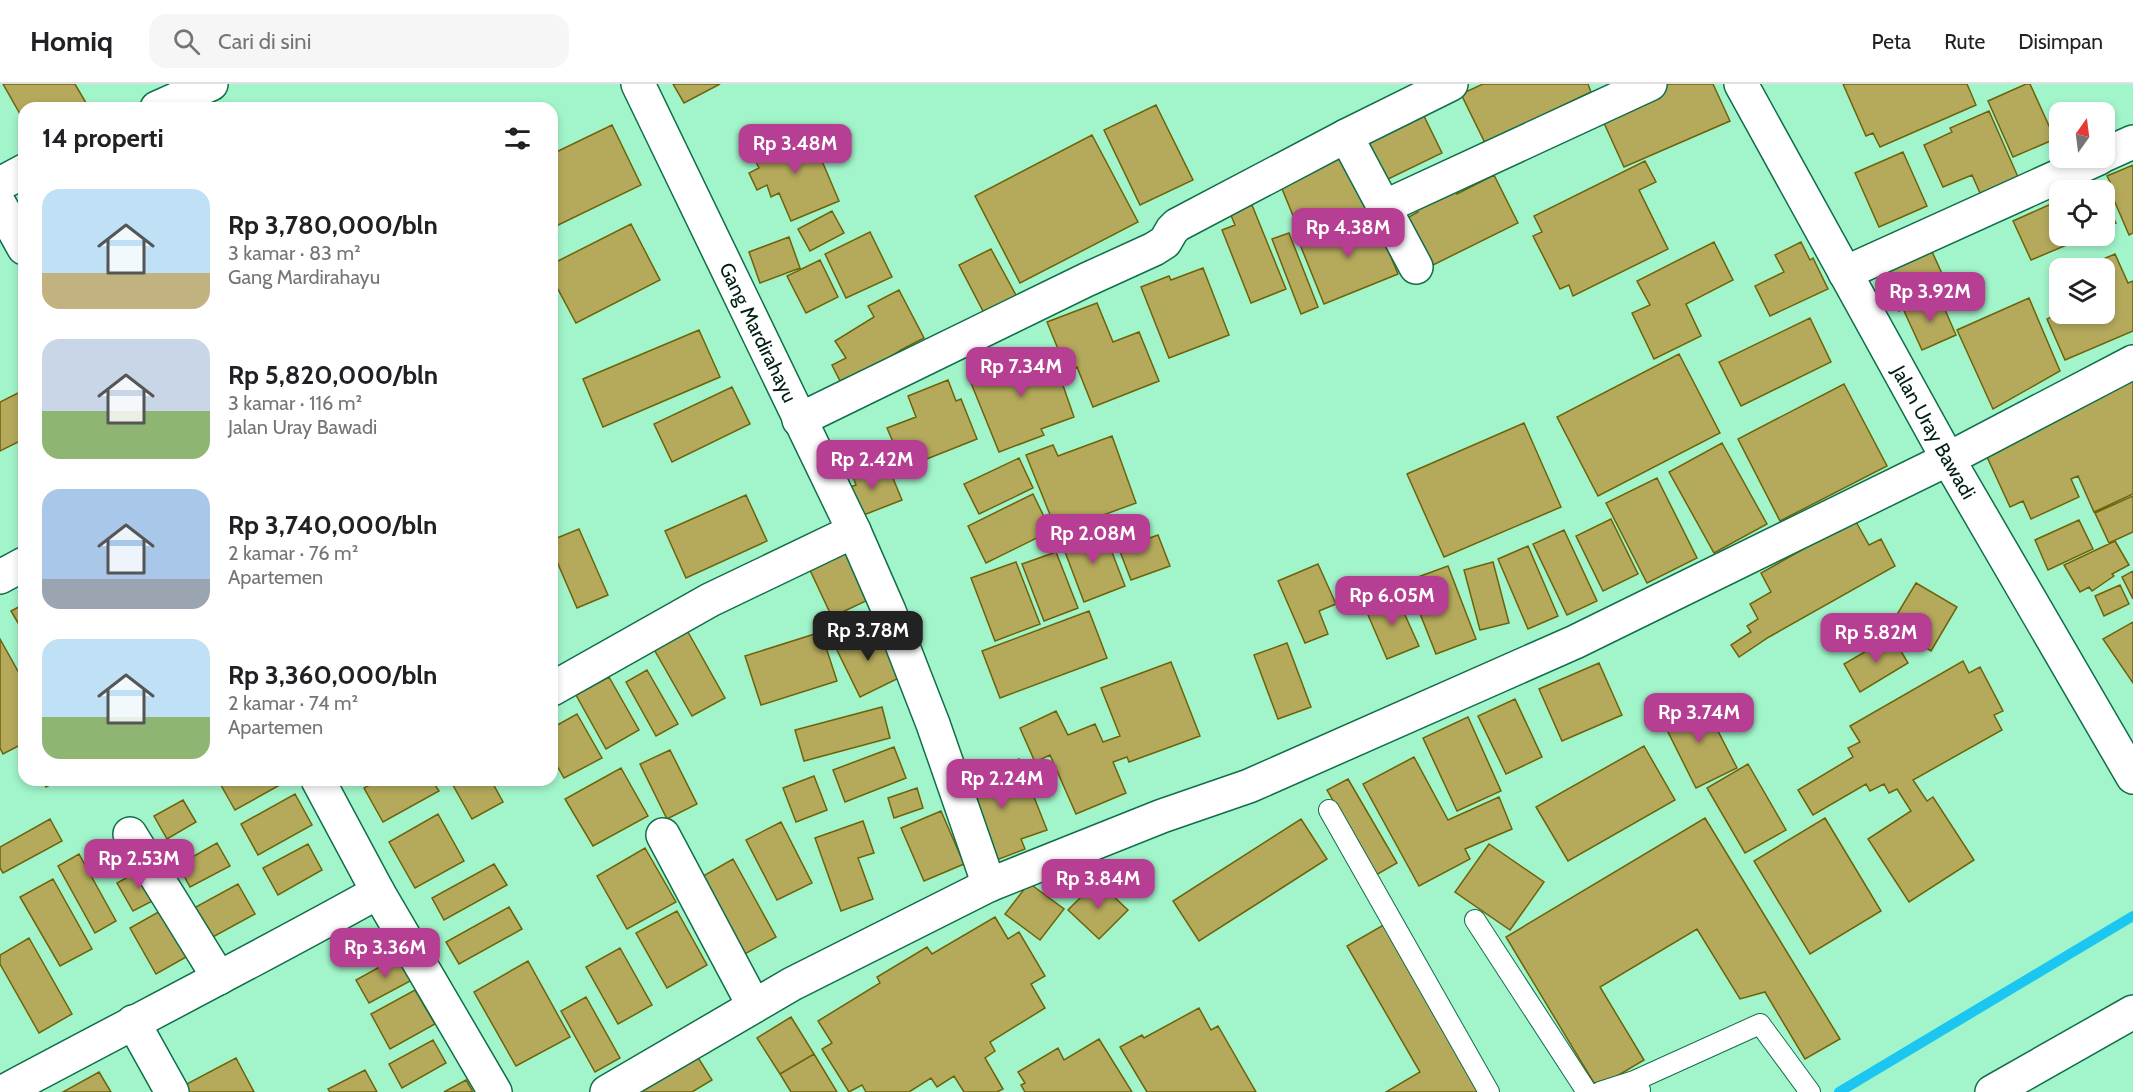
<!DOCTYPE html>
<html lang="id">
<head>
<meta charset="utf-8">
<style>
  :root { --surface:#fff; --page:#f6f6f6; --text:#202124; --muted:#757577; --line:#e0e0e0; --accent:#b73f93 }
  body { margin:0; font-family:Cabin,sans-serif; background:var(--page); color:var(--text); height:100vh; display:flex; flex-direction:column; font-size:22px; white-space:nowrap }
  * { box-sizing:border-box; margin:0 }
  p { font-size:20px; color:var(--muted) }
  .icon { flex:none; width:33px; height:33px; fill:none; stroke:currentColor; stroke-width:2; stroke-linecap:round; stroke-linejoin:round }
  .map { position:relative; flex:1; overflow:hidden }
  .drawer { position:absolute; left:18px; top:18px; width:540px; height:684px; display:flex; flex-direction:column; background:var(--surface); border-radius:18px; box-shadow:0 3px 9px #0003 }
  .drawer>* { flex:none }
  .needle { width:39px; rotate:14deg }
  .buttons { position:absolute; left:2049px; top:18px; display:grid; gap:12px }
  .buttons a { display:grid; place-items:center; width:66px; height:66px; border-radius:12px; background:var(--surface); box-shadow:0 3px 9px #0003; font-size:30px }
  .price { position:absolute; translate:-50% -51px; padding:0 14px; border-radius:12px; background:var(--accent); color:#fff; font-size:20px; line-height:39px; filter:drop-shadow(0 2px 3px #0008) }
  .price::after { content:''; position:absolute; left:50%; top:36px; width:18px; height:14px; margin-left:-9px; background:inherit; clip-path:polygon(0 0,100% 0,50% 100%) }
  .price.selected { background:#222; color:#fff }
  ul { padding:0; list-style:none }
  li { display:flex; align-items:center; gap:18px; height:150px; padding:0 24px }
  li span { display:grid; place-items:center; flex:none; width:168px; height:120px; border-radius:18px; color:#555 }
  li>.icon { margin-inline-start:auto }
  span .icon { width:72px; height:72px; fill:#fffc; stroke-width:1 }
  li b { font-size:26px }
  h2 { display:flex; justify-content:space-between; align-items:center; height:72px; padding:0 24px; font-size:26px }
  header { display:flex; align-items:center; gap:36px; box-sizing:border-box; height:84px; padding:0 30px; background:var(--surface); border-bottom:2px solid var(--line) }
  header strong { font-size:28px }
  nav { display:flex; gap:33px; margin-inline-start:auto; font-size:21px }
  .search { width:420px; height:54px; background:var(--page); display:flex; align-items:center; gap:15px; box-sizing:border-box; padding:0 21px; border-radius:18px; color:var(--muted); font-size:22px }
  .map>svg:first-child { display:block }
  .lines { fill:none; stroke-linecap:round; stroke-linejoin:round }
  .stream { stroke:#1bc6f1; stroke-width:10 }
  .building { fill:#b5aa5c; stroke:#6e6309; stroke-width:1.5 }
  .lane-casing { stroke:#106e4a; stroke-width:22 }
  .street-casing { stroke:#106e4a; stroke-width:36 }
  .secondary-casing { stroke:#106e4a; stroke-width:36 }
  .lane { stroke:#fff; stroke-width:20 }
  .street { stroke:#fff; stroke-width:33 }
  .secondary { stroke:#fff; stroke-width:33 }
  .labels { text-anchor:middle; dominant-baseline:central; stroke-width:4.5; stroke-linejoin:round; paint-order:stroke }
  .street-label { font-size:20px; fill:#002012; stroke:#a2f5cb }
</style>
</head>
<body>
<header>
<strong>Homiq</strong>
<div class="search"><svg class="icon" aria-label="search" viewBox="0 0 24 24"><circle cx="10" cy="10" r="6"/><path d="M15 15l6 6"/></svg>Cari di sini</div>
<nav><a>Peta</a><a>Rute</a><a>Disimpan</a></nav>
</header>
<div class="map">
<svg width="2133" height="1008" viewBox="0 0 2133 1008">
  <rect width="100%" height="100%" fill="#a2f5cb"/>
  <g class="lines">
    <path class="stream" d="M1839,1008L2133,832"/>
  </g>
  <path class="building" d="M3,0H75L89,24H24V37Z
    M673,0H720L684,19Z
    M1483,0H1588L1591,8L1528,38L1531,45L1488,65L1461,10Z
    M1663,0H1713L1730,37L1624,83L1603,37L1662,11L1658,2Z
    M1843,0H1967L1976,21L1880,63L1873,49L1866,52Z
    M2026,0H2030L2055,55L2013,73L1988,17Z
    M1156,21L1193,96L1140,121L1104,46Z
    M1989,27L2022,102L1984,118L1972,91L1943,103L1924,61L1952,48L1950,44Z
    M1423,30L1442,69L1382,98L1363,59Z
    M612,41L641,101L552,144V70Z
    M808,44L839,117L791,137L779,109L771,113L767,101L757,106L749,89L759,84L755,76L763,72L759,65Z
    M1092,51L1138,138L1020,199L975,112Z
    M1336,65L1369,124L1301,151L1278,95Z
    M1903,68L1927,122L1879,143L1855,89Z
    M1645,77L1656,98L1639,106L1668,165L1573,212L1569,201L1560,205L1533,152L1542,148L1534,132Z
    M2133,81V149L2129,151L2108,102L2111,100L2107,92Z
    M1494,91L1518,139L1431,182L1407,134L1418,128L1414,119L1452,101L1457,110Z
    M2098,99L2101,106H2082Z
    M2104,114L2116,139L2104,144Z
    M2060,116V152H2088L2031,176L2013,137Z
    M1252,121L1286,205L1251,219L1222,146L1235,141L1230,129Z
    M832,127L844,149L810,167L798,145Z
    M1373,130L1398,190L1324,220L1299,158Z
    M631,140L660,196L576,239L552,194V180Z
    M870,148L892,193L846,214L825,170Z
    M1289,149L1318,223L1301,230L1272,155Z
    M789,153L800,184L760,199L749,168Z
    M1714,158L1733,196L1686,220L1701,252L1654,275L1632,229L1650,221L1637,197Z
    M1801,158L1810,176L1813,174L1828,205L1770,232L1755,202L1784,188L1775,171Z
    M1929,161L1949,205L1899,227L1879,182Z
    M991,165L1017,213L984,229L959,181Z
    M2115,170L2128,199L2133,197V247L2065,276L2047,235L2060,229L2104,230V184H2082Z
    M820,176L838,213L806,229L787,192Z
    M1203,184L1229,251L1169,274L1141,203L1169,192L1171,196Z
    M899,206L924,254L901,266L858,294L842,301L832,281L846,274L835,257L874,233L868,222Z
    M1939,212L1956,251L1922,266L1904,227Z
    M2029,214L2060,287L1993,325L1957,246Z
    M1097,219L1113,258L1139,248L1159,297L1093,323L1077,283L1067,287L1047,238Z
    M1810,234L1831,278L1741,322L1719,278Z
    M699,246L720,293L603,343L583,295Z
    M1050,264L1074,333L1041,345L1044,351L999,368L969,294L984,289L981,281L1012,272L1014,276Z
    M1679,270L1720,349L1598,412L1557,333Z
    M2133,293V410L2094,428L2078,392L2071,395L2079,413L2031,435L2023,417L2010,423L1982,362Z
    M948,296L956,317L961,315L977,355L904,384L887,344L916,333L908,312Z
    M1844,300L1887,382L1780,437L1738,355Z
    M732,303L750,340L672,378L654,340Z
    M24,306V355L0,367V318Z
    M1524,339L1561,423L1444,473L1407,390Z
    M1112,352L1136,419L1057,448L1026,371L1053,361L1058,372Z
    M1722,359L1767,440L1714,469L1669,388Z
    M1019,374L1033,404L979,430L964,400Z
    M876,379L881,391L890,387L902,416L856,434L845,405L856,401L851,388Z
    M1657,394L1697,474L1647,499L1606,419Z
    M1033,410L1051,447L986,479L968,442Z
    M746,411L767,457L686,494L665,447Z
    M2133,412V448L2109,459L2095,429Z
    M1611,435L1638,490L1603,507L1576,452Z
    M1855,436L1869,461L1881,455L1895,482L1769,553L1739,573L1731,561L1751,548L1747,542L1758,535L1750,520L1771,508L1761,489Z
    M2079,436L2093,465L2048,486L2035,456Z
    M579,445L608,511L577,524L552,466V456Z
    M1103,445L1125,502L1084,518L1062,460Z
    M1564,446L1597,517L1567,531L1533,460Z
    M1158,451L1170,482L1131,496L1119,465Z
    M2115,457L2129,481L2112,490L2114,492L2092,507L2089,503L2080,508L2064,481Z
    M1528,462L1558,532L1528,545L1498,475Z
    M845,467L868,516L832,533L809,484Z
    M1056,468L1078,524L1044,537L1022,480Z
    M1016,478L1040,540L995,557L971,494Z
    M1493,478L1509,539L1480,546L1464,486Z
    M1318,480L1336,520L1319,527L1328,550L1305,559L1278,497Z
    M1448,482L1476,555L1436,570L1407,497Z
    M2133,487V515L2122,493Z
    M1916,499L1957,523L1931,567L1890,542Z
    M2120,501L2129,520L2104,532L2095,512Z
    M1396,511L1419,562L1387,575L1365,524Z
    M24,520V549L11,527Z
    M1089,527L1107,574L1000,614L982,567Z
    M2133,538V599L2103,555Z
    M684,541L725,614L692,632L651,560Z
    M877,543L901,593L860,613L835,562Z
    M821,548L837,597L761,621L745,572Z
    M1892,552L1908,579L1860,608L1844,580Z
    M0,555L24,598V659L3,670L0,664Z
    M1287,559L1311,623L1278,635L1254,571Z
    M1963,577L1969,589L1980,583L2003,627L1994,631L2002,646L1913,696L1927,717L1933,713L1974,776L1909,818L1868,755L1911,727L1897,705L1889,709L1884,700L1870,707L1866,700L1813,731L1798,706L1853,673L1848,664L1860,658L1850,642Z
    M1171,578L1200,652L1129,678L1127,673L1113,678L1126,709L1076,730L1050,671L1035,678L1020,644L1056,627L1068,651L1095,640L1103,658L1120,652L1101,604Z
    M1599,579L1622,631L1562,657L1539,605Z
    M647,586L678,640L656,652L626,598Z
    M609,593L639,646L606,665L576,611Z
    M1515,615L1542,673L1506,690L1478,632Z
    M1702,616L1737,684L1696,704L1662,636Z
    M882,623L890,654L804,677L795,646Z
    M577,630L602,674L564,694L552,673V644Z
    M1468,633L1501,707L1457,727L1423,654Z
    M1644,662L1675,716L1568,777L1536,723Z
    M894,663L906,694L845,718L833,686Z
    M670,666L697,720L667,735L640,680Z
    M1414,673L1448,736L1499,713L1512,745L1465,765L1470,775L1419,802L1363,700Z
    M1019,675L1047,746L1021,755L1025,765L986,780L958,698Z
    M1748,680L1786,746L1745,769L1707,704Z
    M621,684L648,732L593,762L565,715Z
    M814,692L827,726L796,738L783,704Z
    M1348,695L1397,779L1376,791L1327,706Z
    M42,696H59L46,703Z
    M218,696H287V697L235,726Z
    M378,696H432L439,707L383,738L364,704Z
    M450,696H491L503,718L472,735Z
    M917,704L923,724L894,734L888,714Z
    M295,710L312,741L258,771L241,740Z
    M183,716L196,738L167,755L154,732Z
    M941,727L964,780L924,797L901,744Z
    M438,730L464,777L415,804L389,758Z
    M1705,734L1840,955L1805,975L1765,908L1740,915L1697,845L1600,903L1644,976L1597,1004L1506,853Z
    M1825,734L1881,827L1810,870L1754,777Z
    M50,735L62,757L3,789L0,784V763Z
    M1301,735L1327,775L1199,857L1173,817Z
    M863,737L874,769L858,774L873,815L841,827L815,754Z
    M781,738L812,799L777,816L746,756Z
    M217,759L230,782L190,803L178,781Z
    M308,760L322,786L278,811L263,784Z
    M1489,760L1544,798L1510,846L1455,808Z
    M645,764L676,818L627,845L597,792Z
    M79,770L116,837L95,849L58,782Z
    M733,775L776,853L741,872L698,795Z
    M494,780L507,801L444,836L432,814Z
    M144,784L160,813L133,827L117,799Z
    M53,795L92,865L60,882L20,813Z
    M1097,797L1128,826L1099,855L1068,826Z
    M1029,799L1064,825L1040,856L1005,830Z
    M238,800L255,830L211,854L194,824Z
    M169,822L195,868L156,890L130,844Z
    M509,823L522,845L459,880L446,858Z
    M677,827L707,881L667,904L636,849Z
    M995,833L1008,855L1019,848L1045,892L1031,900L1045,924L990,958L995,967L985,974L1003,1005L997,1008H964L954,992L937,1003L931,994L909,1008H866L862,1001L849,1008L822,965L832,959L818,937L880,899L877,893L927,863L932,870Z
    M1387,839L1484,1008H1386L1420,988L1347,862Z
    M29,854L72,930L39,949L0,880V871Z
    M620,864L652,921L618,940L586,883Z
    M401,871L414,895L369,919L356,896Z
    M528,877L570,953L516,982L474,908Z
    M415,906L435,940L390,965L371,930Z
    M586,913L620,974L595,988L561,927Z
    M1199,924L1211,946L1218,942L1256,1008H1147L1120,963L1142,951L1144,954Z
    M791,933L814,970L780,990L757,954Z
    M1099,955L1132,1008H1025L1021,1001L1025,999L1018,988L1058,964L1064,976Z
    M433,956L446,979L402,1004L389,980Z
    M814,970L837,1008H791L780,990Z
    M697,972L712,996L692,1008H642L640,1006Z
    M236,974L254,1008H186L183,1002Z
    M365,986L377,1008H330L328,1005Z
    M99,988L111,1008H63Z
    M466,996L473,1008H444Z"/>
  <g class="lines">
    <g class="lane-casing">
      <path id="lane" d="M1329,726L1489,1008
        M1475,836L1587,1008
        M1634,997L1760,940L1810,1008
        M1600,1008L1634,997L1640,1006"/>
    </g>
    <g class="street-casing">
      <g id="street">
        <path id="s1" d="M638,0L854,447L889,527L933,640L989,801"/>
        <path d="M157,24L211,0"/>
        <path d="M1346,52L1416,183"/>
        <path d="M2104,71L2133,58"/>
        <path d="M0,100L24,87"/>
        <path d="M0,121L24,164"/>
        <path d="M1384,123L1650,0"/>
        <path d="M1845,189L2099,74"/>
        <path d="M799,336L1086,196L1154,165L1165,158L1172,146L1177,141L1346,52L1451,0"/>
        <path d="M0,493L24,480"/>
        <path d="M552,605L710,516L854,447"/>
        <path d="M318,696L378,808L495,1008"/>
        <path d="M130,750L219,894"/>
        <path d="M663,751L754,922"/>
        <path d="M133,938L172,1008"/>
        <path d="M3,1008C128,941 254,877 378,808"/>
        <path d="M607,1008L792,900L989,801L1162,732L1249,702L1575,558L1948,375L2133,278"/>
      </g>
    </g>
    <g class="secondary-casing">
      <g id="secondary">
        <path id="s2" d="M1741,0L1948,375L2133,693"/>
        <path d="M1992,1008L2133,928"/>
      </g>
    </g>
    <use href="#lane" class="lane"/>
    <use href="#street" class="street"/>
    <use href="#secondary" class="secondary"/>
  </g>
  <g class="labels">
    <g class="street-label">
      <text stroke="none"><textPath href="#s1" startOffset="276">Gang Mardirahayu</textPath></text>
      <text stroke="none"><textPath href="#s2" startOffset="398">Jalan Uray Bawadi</textPath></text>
    </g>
  </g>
</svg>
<div class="buttons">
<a><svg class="needle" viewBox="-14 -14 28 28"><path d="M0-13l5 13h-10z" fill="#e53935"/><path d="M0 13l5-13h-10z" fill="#757577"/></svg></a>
<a><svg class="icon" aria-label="locate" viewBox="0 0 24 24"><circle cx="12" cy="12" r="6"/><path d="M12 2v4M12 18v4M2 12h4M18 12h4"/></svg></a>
<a><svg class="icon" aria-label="layers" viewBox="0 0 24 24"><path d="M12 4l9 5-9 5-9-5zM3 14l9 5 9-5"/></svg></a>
</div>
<b class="price" style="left:795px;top:91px">Rp 3.48M</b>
<b class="price" style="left:1348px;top:175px">Rp 4.38M</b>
<b class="price" style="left:1930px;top:239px">Rp 3.92M</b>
<b class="price" style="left:1021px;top:314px">Rp 7.34M</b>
<b class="price" style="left:872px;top:407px">Rp 2.42M</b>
<b class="price" style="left:1093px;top:481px">Rp 2.08M</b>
<b class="price" style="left:1392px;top:543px">Rp 6.05M</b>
<b class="price selected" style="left:868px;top:578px">Rp 3.78M</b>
<b class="price" style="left:1876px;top:580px">Rp 5.82M</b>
<b class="price" style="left:1699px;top:660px">Rp 3.74M</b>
<b class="price" style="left:1002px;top:726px">Rp 2.24M</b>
<b class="price" style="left:139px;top:806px">Rp 2.53M</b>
<b class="price" style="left:1098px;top:826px">Rp 3.84M</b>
<b class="price" style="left:385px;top:895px">Rp 3.36M</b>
<section class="drawer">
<h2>14 properti<svg class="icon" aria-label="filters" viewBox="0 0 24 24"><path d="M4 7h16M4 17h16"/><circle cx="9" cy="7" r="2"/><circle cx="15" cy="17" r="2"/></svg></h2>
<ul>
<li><span style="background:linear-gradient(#bfe0f5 70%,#c2b280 0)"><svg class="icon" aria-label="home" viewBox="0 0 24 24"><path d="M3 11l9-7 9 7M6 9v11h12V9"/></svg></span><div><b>Rp 3,780,000/bln</b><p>3 kamar · 83 m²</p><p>Gang Mardirahayu</p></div></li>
<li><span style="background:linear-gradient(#c9d6e8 60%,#8fb573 0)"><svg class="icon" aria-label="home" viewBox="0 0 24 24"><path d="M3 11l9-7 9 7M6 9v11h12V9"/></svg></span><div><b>Rp 5,820,000/bln</b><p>3 kamar · 116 m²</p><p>Jalan Uray Bawadi</p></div></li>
<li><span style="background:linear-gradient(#a9c7e8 75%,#9aa5b1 0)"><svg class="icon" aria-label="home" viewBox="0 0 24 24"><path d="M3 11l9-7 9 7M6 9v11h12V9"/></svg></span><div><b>Rp 3,740,000/bln</b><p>2 kamar · 76 m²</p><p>Apartemen</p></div></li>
<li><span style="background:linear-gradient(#bfe0f5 65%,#8fb573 0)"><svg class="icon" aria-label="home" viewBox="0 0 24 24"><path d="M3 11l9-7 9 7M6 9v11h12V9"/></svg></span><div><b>Rp 3,360,000/bln</b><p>2 kamar · 74 m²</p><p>Apartemen</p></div></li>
</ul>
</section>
</div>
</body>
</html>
